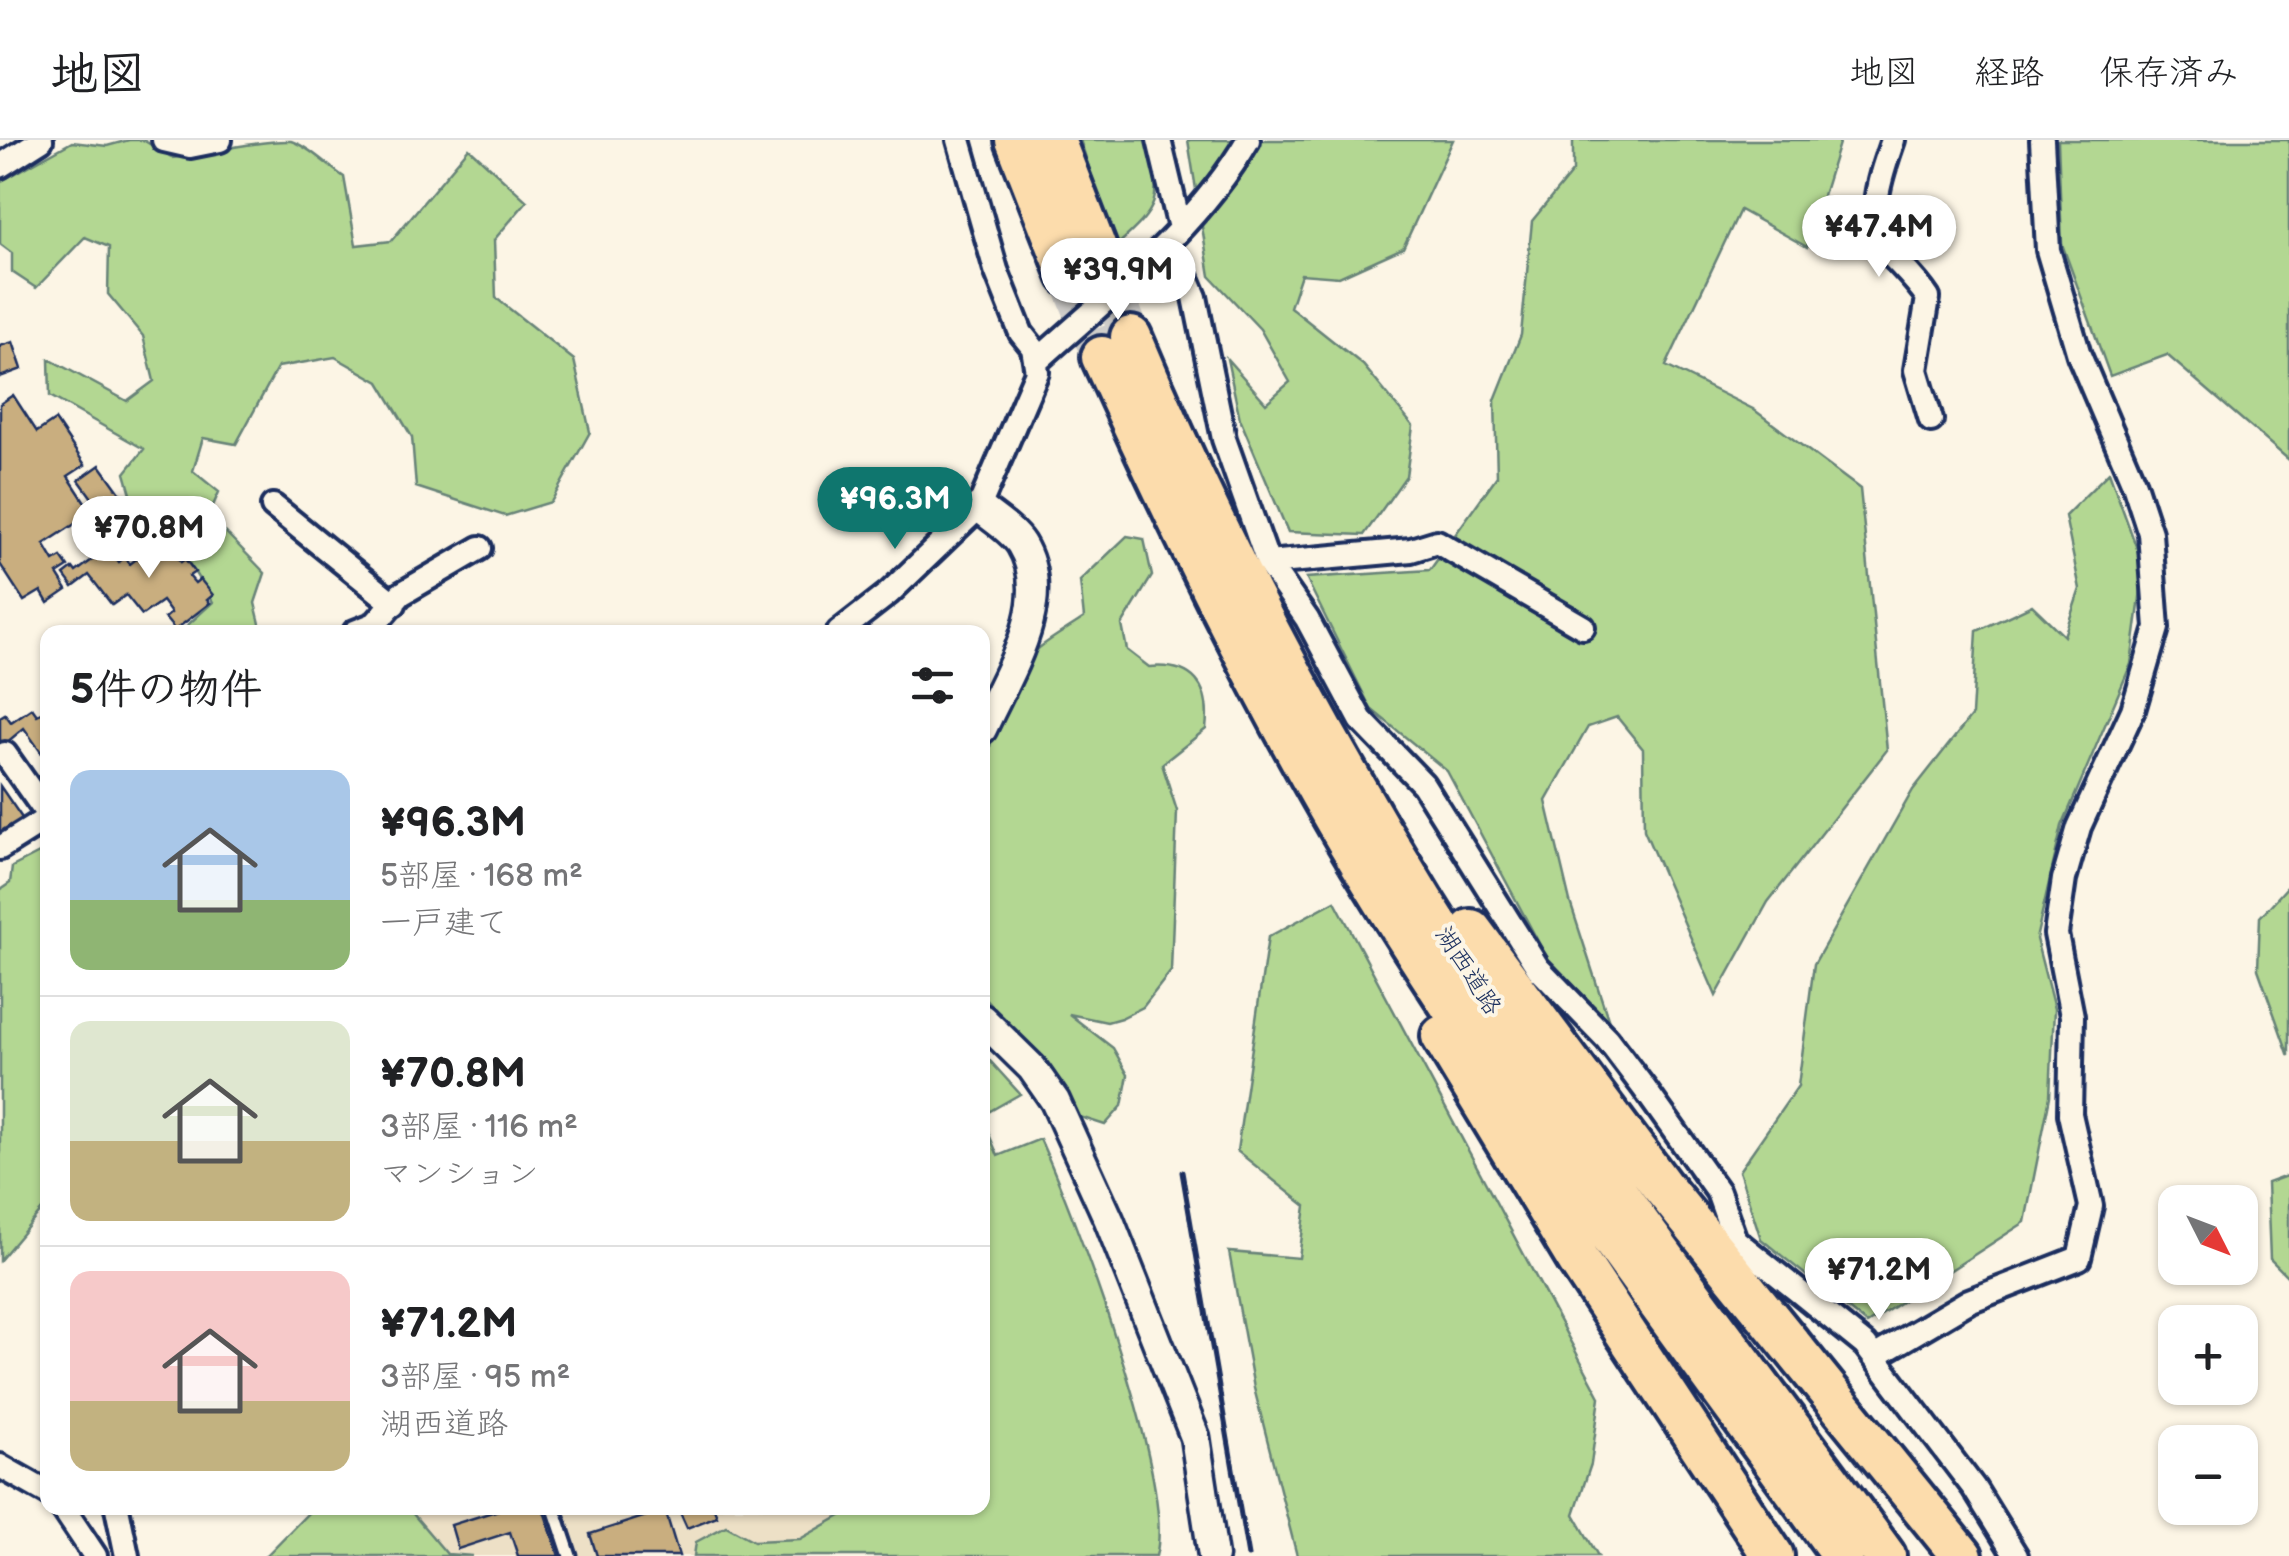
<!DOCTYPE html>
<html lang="ja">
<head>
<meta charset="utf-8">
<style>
  :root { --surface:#fff; --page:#f2f2f2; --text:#202124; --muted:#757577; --line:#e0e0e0; --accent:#0f766e }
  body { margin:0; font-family:"Balsamiq Sans","Klee One",sans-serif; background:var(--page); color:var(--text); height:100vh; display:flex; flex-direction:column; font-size:38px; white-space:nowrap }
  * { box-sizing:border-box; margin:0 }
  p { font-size:32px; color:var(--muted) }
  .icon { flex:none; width:55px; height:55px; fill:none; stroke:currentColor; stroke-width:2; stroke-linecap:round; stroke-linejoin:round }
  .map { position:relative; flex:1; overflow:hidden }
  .drawer { position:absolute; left:40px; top:485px; width:950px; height:890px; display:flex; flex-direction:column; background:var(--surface); border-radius:20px; box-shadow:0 2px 8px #0004 }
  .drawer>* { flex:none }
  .needle { width:65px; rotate:132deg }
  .buttons { position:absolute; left:2158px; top:1045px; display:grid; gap:20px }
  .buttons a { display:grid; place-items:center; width:100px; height:100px; border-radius:20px; background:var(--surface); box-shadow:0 2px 8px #0004; font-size:50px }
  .price { position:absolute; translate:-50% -85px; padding:0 22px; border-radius:35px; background:#fff; color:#222; font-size:32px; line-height:65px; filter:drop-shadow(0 2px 5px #0008) }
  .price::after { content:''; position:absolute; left:50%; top:60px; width:30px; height:22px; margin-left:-15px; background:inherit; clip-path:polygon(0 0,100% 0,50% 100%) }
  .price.selected { background:var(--accent); color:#fff }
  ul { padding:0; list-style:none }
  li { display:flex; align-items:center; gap:30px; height:250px; padding:0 30px }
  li+li { border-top:2px solid var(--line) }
  li span { display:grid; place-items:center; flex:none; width:280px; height:200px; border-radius:20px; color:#555 }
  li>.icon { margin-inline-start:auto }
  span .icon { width:120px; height:120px; fill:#fffc; stroke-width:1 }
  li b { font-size:42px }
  h2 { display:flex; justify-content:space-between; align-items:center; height:120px; padding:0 30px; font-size:42px }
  header { display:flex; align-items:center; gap:60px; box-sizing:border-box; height:140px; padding:0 50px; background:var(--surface); border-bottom:2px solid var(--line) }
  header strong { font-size:48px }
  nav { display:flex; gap:55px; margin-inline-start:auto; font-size:35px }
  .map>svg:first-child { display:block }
  .built { fill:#ede0c6 }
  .green { fill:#b3d792; stroke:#678378; stroke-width:2.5 }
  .building { fill:#c9ae7f; stroke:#1b2f5e; stroke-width:2.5 }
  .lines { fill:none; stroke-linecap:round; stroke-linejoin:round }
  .motorway-tunnel { stroke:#cfcdca; stroke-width:40; stroke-dasharray:40 20; stroke-linecap:butt }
  .service-casing { stroke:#1b2f5e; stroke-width:19 }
  .minor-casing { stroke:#1b2f5e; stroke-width:30 }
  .tertiary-casing { stroke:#1b2f5e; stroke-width:35 }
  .motorway-casing { stroke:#1b2f5e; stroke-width:48 }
  .service { stroke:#fcf5e5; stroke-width:11 }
  .minor { stroke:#fcf5e5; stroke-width:22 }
  .tertiary { stroke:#fcf5e5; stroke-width:28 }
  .motorway { stroke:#fcdcac; stroke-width:40 }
  .rail { stroke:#1b2f5e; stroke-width:5 }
  .labels { text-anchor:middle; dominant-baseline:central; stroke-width:8; stroke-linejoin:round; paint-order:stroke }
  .street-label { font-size:25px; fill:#1b2f5e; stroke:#fcf5e5 }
</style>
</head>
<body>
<header>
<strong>地図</strong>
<nav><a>地図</a><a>経路</a><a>保存済み</a></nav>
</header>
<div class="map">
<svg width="2289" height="1416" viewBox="0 0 2289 1416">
  <rect width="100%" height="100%" fill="#fcf5e5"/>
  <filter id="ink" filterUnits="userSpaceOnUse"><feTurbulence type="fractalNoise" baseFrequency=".01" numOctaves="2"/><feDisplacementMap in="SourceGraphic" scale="20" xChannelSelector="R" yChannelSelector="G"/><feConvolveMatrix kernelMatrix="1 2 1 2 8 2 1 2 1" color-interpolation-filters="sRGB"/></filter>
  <g filter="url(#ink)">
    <path class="built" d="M408,1368H906L750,1416H448L425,1400Z"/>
    <path class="green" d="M129,0H143L173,18C206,13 260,0 291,1C309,7 328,26 344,37L356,105L391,101L469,8L527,61L494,100L496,158L574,220L590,292L551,362L505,376L416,347L412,297L379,242L335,217L278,227L236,304L203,298L193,331L219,352L209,375L265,433L255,463L262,492H180L213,462L174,399L140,385L125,333L144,309L50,256L49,219L127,261L154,241L143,196L108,154L109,107L85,97L36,148L12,132V113L0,104V42L72,2L107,6Z
      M1080,0H1148C1160,62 1163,64 1115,107Z
      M1188,0H1453L1403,108L1339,137L1301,134L1290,167L1363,225L1413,286L1406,336L1364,395L1288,392L1240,279L1227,219L1266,263L1290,242L1260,189L1210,136Z
      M1573,0H1840L1807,107L1740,70L1666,226L1753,269L1860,349L1887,610L1768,762L1716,856L1644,690L1643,609L1617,577L1588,587L1546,661L1570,762L1609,882L1548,820L1447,631L1371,569L1306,438L1430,430L1497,336L1495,260L1521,195L1532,81L1573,31Z
      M2058,0H2289V320L2167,215L2110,236L2062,104Z
      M2109,332L2144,428L2131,524L2062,686L2036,799L2054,869L2050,956L2025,1082L1867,1184L1761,1099L1739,1031L1798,946L1814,824L1913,650L1972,575L1977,491L2032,465L2064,496L2080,449L2065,376Z
      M1127,396L1144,399L1152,436L1122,485L1127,510L1149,527C1194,523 1211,546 1206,589L1162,624L1177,671L1171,831L1143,867L1121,878L1107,882L1069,874L1113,908L1128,935L1122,966L1105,985L1077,976L1057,938L983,856C983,761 961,576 1039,508C1053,497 1069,488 1084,478L1080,441Z
      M47,709V1064L0,1120V750L10,743L12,727Z
      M2289,745V916L2258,829L2260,777Z
      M1335,761L1600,1257L1591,1324L1574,1374L1598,1416H1297L1254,1248L1229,1112L1299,1118L1306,1066L1237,1011L1268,797Z
      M982,912L1020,954L983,975H982Z
      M983,980L998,1016L1040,999C1075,1076 1176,1341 1156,1416H694L696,1402L726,1386L754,1401L800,1399L855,1368H982Z
      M2289,1035V1138L2270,1119L2267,1043Z
      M302,1368H408L447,1414L473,1416H266L309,1372Z"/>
    <path class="building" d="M13,202L22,229L0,237V206Z
      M13,255L37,292L55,280L85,325L68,336L92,373L44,404L54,421L61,417L68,427L57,434L67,450L48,463L41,451L24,461L0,424V264Z
      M100,325L141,382L120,397L79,340Z
      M176,398L186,412L178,418L181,422L185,419L195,432L189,436L195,443L200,439L213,455L207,460L210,463L175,490L165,478L171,473L162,461L142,475L126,455L112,465L89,435L73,447L64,435L73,428L76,432L108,408L119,422L125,417L130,424L162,399L167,405Z
      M32,568L37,575L48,570V622L24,588L0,608V577L5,574L11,582Z
      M0,646L24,681L4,695L0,690Z
      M505,1368H543L559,1416H518L510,1392L458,1409L451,1385Z
      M678,1368H714L717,1376L687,1388Z
      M665,1370L679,1416H597L590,1394Z"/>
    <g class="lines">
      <path class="motorway-tunnel" d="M1098,114L1131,197
        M1069,135L1102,217"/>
      <g class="service-casing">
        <path id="service" d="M554,1368L570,1416"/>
      </g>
      <g class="minor-casing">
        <path id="minor" d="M164,0L190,6L220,0
          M1159,0L1180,88
          M1893,0C1881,35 1862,83 1891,115C1905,130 1917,141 1928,158L1916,230L1931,280
          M0,26L41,0
          M1164,107L1181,124L1195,157L1224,299L1268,423L1307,479L1361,580L1423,644L1538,828L1607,899L1644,948L1718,1052L1735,1100L1865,1205L1974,1348L2016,1416
          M1037,221C1112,153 1197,88 1248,0
          M273,366L394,464
          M1268,423L1411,410L1437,402L1583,487
          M355,492L375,484L401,454L480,408
          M839,492L889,453L979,367L1037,232L1033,208L1021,193L996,130L959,0
          M5,614L48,675
          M0,708L48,678
          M1874,1217L1969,1161L2079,1118L2091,1066L2070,974L2072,876L2056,794L2064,739L2079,687L2133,570L2157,488L2150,393L2134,344L2079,215L2048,110L2042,0
          M0,1326L48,1353
          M63,1368L95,1416
          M117,1368L127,1416"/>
      </g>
      <g class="tertiary-casing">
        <path id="tertiary" d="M979,367C992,378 1012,390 1021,404C1056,461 1006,536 982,589
          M982,879L1032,928L1055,961L1109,1080L1195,1297L1213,1416"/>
      </g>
      <g class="motorway-casing">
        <path id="motorway" d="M1016,0L1069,135
          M1054,0L1098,114
          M1131,197C1245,470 1391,726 1559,970C1663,1122 1777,1267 1885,1416
          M1102,217C1177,382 1256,545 1348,702C1496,951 1673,1182 1843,1416
          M1471,790L1661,1045L1962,1416
          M1442,896L1577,1119L1773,1416"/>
      </g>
      <use href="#service" class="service"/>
      <use href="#minor" class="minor"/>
      <use href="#tertiary" class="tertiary"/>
      <use href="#motorway" class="motorway"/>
      <path class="rail" d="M1182,1032L1248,1416"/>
    </g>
  </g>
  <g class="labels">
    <g class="street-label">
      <text transform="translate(1468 831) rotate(57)">湖西道路</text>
    </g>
  </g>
</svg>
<div class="buttons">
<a><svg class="needle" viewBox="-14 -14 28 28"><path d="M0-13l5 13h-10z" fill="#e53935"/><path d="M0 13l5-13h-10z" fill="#757577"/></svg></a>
<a>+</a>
<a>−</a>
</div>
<b class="price" style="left:1879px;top:140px">¥47.4M</b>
<b class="price" style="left:1118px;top:183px">¥39.9M</b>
<b class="price selected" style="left:895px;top:412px">¥96.3M</b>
<b class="price" style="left:149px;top:441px">¥70.8M</b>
<b class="price" style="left:1879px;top:1183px">¥71.2M</b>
<section class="drawer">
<h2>5件の物件<svg class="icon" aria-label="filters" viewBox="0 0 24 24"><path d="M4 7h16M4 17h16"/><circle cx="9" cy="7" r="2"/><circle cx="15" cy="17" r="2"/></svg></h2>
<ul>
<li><span style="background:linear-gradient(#a9c7e8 65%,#8fb573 0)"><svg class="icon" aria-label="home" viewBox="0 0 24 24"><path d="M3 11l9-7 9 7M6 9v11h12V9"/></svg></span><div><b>¥96.3M</b><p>5部屋 · 168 m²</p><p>一戸建て</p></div></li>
<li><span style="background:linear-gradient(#dfe7d0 60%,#c2b280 0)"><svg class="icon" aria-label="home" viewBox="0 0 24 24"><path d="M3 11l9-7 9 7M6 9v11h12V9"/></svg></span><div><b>¥70.8M</b><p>3部屋 · 116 m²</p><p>マンション</p></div></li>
<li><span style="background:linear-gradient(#f6c9c9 65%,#c2b280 0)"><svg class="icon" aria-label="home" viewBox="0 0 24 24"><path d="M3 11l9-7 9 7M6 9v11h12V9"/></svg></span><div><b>¥71.2M</b><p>3部屋 · 95 m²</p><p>湖西道路</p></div></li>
</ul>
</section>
</div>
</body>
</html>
